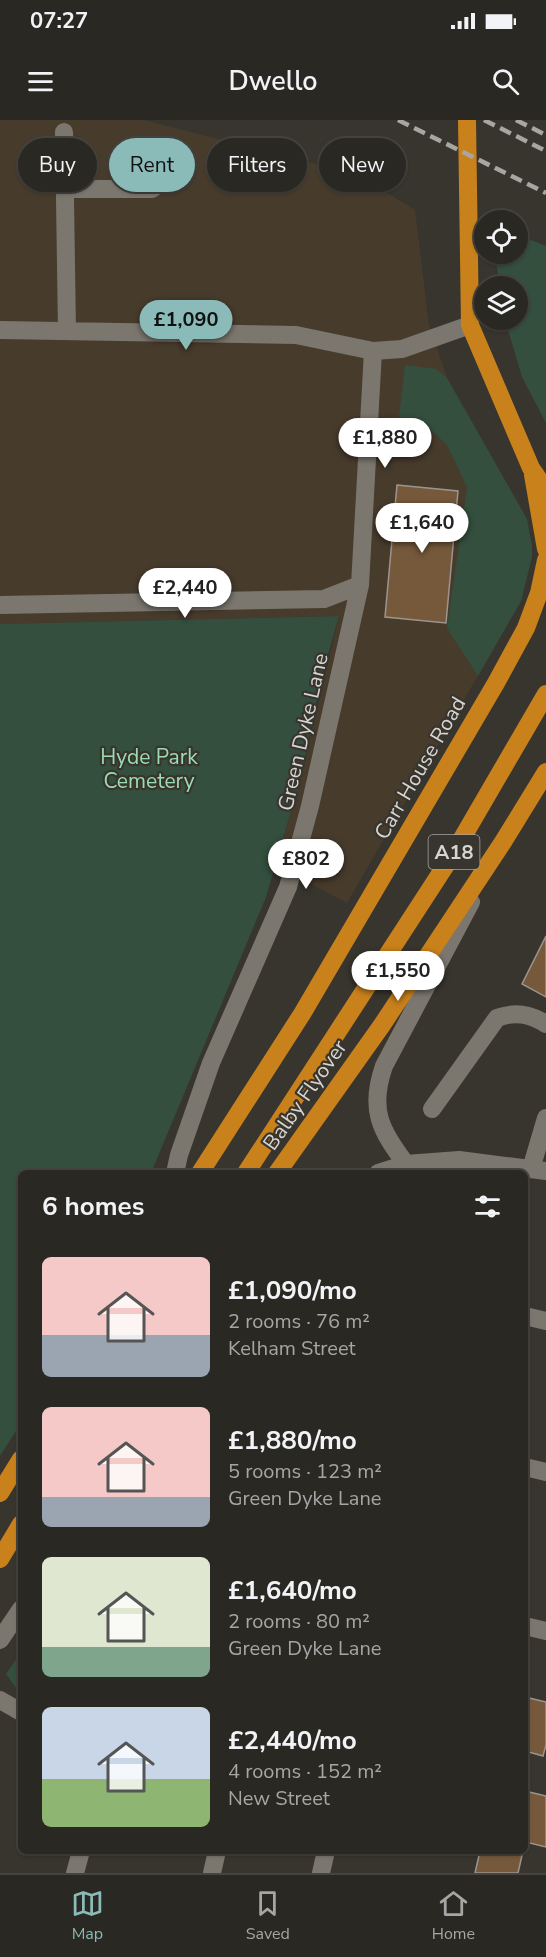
<!DOCTYPE html>
<html lang="en">
<head>
<meta charset="utf-8">
<style>
  :root { --surface:#2a2822; --page:#32302a; --text:#f1f3f6; --muted:#a5a6a5; --line:#464440; --accent:#8bbbb9 }
  body { margin:0; font-family:"Nunito Sans",sans-serif; background:var(--page); color:var(--text); height:100vh; display:flex; flex-direction:column; font-size:22px; white-space:nowrap }
  * { box-sizing:border-box; margin:0 }
  p { font-size:20px; color:var(--muted) }
  .icon { flex:none; width:33px; height:33px; fill:none; stroke:currentColor; stroke-width:2; stroke-linecap:round; stroke-linejoin:round }
  .map { position:relative; flex:1; overflow:hidden }
  .side { position:absolute; left:18px; top:1050px; width:510px; height:684px; display:flex; flex-direction:column; background:var(--surface); border-radius:9px; box-shadow:0 2px 4px #0004,0 0 0 2px var(--line) }
  .side>* { flex:none }
  .guide { position:absolute; left:18px; top:18px; width:510px; height:54px; display:flex; gap:12px }
  .buttons { position:absolute; left:474px; top:90px; display:grid; gap:12px }
  .buttons a { display:grid; place-items:center; width:54px; height:54px; border-radius:50%; background:var(--surface); box-shadow:0 2px 4px #0004,0 0 0 2px var(--line); font-size:30px }
  .price { position:absolute; translate:-50% -51px; padding:0 14px; border-radius:21px; background:#fff; color:#222; font-size:20px; line-height:39px; filter:drop-shadow(0 2px 3px #0008) }
  .price::after { content:''; position:absolute; left:50%; top:36px; width:18px; height:14px; margin-left:-9px; background:inherit; clip-path:polygon(0 0,100% 0,50% 100%) }
  .price.selected { background:var(--accent); color:#111 }
  ul { padding:0; list-style:none }
  li { display:flex; align-items:center; gap:18px; height:150px; padding:0 24px }
  li span { display:grid; place-items:center; flex:none; width:168px; height:120px; border-radius:9px; color:#555 }
  li>.icon { margin-inline-start:auto }
  span .icon { width:72px; height:72px; fill:#fffc; stroke-width:1 }
  li b { font-size:26px }
  h2 { display:flex; justify-content:space-between; align-items:center; height:72px; padding:0 24px; font-size:26px }
  .chip { padding:0 21px; border-radius:27px; background:var(--surface); box-shadow:0 2px 4px #0004,0 0 0 2px var(--line); font-size:21px; line-height:54px }
  .chip.selected { background:var(--accent); color:#111 }
  .status { display:flex; justify-content:space-between; align-items:center; height:42px; padding:0 30px; background:var(--surface); direction:ltr }
  .status svg { height:16px; fill:currentColor }
  header { display:flex; justify-content:space-between; align-items:center; height:78px; padding:0 24px; background:var(--surface); font-size:27px; font-weight:600 }
  .tab-bar { display:flex; justify-content:space-around; align-items:center; height:84px; border-top:2px solid var(--line); background:var(--surface); font-size:16px; color:var(--muted) }
  .tab-bar a { display:grid; justify-items:center; gap:3px }
  .tab-bar .selected { color:var(--accent) }
  .map>svg:first-child { display:block }
  .industrial { fill:#473b2c }
  .green { fill:#344f3e }
  .building { fill:#76593b; stroke:#9c958f; stroke-width:1.5 }
  .lines { fill:none; stroke-linecap:round; stroke-linejoin:round }
  .minor { stroke:#7b776f; stroke-width:18 }
  .highway { stroke:#c9811b; stroke-width:18 }
  .rail { stroke:#a8a6a1; stroke-width:4.5; stroke-dasharray:12 6; stroke-linecap:butt }
  .labels { text-anchor:middle; dominant-baseline:central; stroke-width:4.5; stroke-linejoin:round; paint-order:stroke }
  .shield { fill:#38352e; stroke:#a7a5a0; stroke-width:1.5 }
  .shield-label { font-size:20px; font-weight:bold; fill:#d7d5d1 }
  .street-label { font-size:21px; fill:#d7d5d1; stroke:#38352e }
  .park-label { font-size:21px; fill:#9bdcb3; stroke:#38352e }
</style>
</head>
<body>
<div class="status"><b>07:27</b><svg viewBox="0 0 49 12"><path d="M0 12V9h3v3zM5 12V6h3v6zM10 12V3h3v9zM15 12V0h3v12zM26 1h20v11H26zM47 4h2v5h-2z"/></svg></div>
<header><svg class="icon" aria-label="menu" viewBox="0 0 24 24"><path d="M4 6h16M4 12h16M4 18h16"/></svg>Dwello<svg class="icon" aria-label="search" viewBox="0 0 24 24"><circle cx="10" cy="10" r="6"/><path d="M15 15l6 6"/></svg></header>
<div class="map">
<svg width="546" height="1753" viewBox="0 0 546 1753">
  <rect width="100%" height="100%" fill="#38352e"/>
  <path class="industrial" d="M0,0H144L356,54L415,90L429,205L447,258L527,399L532,437L521,481L347,783L276,745L301,657L339,496L0,504Z"/>
  <path class="green" d="M518,115L546,126V303L522,257L505,200H518V166H500L495,134H518Z
    M405,245L436,249L447,258L527,399L532,426V437L521,481L478,556L447,508L467,367L447,325L427,306L399,297Z
    M339,496L321,559L301,657L266,777L151,1053H21V1303L0,1336V504Z
    M21,1532V1575L6,1554Z"/>
  <path class="building" d="M397,365L458,371L446,503L385,497Z
    M546,816V877L522,864Z
    M525,1577L546,1582V1625L543,1636L525,1631Z
    M525,1671L546,1676V1727L526,1722L525,1724Z
    M480,1731H523L518,1753H475Z"/>
  <g class="lines">
    <path class="minor" d="M64,12L67,211
      M65,69H152L167,58
      M0,210L296,215L373,231L402,229L470,205
      M0,485L324,479L360,465
      M432,989L497,898C515,891 530,894 546,904
      M406,1044C380,1010 369,989 384,946L471,782
      M531,1049L546,998
      M175,1053L179,1035L211,943L288,767L310,686L360,465L373,231
      M378,1053L406,1044L459,1040L546,1051
      M525,1196L546,1201
      M525,1347L546,1352
      M525,1506L546,1511
      M0,1520L21,1489
      M0,1580L21,1592
      M75,1753L81,1731
      M212,1753L217,1731
      M321,1753L326,1731"/>
    <path class="highway" d="M467,0L470,205L531,348L546,370
      M533,355L546,429
      M200,1053L302,894L496,563L526,508L539,473L546,440
      M246,1053L453,734L546,574
      M277,1053L382,905L503,722L546,652
      M0,1373L21,1339
      M0,1439L21,1404"/>
    <path class="rail" d="M398,0L546,73
      M484,0L546,31
      M516,0L546,15"/>
  </g>
  <g class="labels">
    <rect class="shield" x="428.5" y="715" width="51" height="34" rx="4.5"/>
    <g class="shield-label">
      <text x="454" y="732">A18</text>
    </g>
    <g class="street-label">
      <text transform="translate(303 612) rotate(-77)">Green Dyke Lane</text>
      <text transform="translate(420 648) rotate(-60)">Carr House Road</text>
      <text transform="translate(305 975) rotate(-55)">Balby Flyover</text>
    </g>
    <g class="park-label">
      <text x="149" y="637">Hyde Park<tspan x="149" dy="24">Cemetery</tspan></text>
    </g>
  </g>
</svg>
<div class="buttons">
<a><svg class="icon" aria-label="locate" viewBox="0 0 24 24"><circle cx="12" cy="12" r="6"/><path d="M12 2v4M12 18v4M2 12h4M18 12h4"/></svg></a>
<a><svg class="icon" aria-label="layers" viewBox="0 0 24 24"><path d="M12 4l9 5-9 5-9-5zM3 14l9 5 9-5"/></svg></a>
</div>
<b class="price selected" style="left:186px;top:231px">£1,090</b>
<b class="price" style="left:385px;top:349px">£1,880</b>
<b class="price" style="left:422px;top:434px">£1,640</b>
<b class="price" style="left:185px;top:499px">£2,440</b>
<b class="price" style="left:306px;top:770px">£802</b>
<b class="price" style="left:398px;top:882px">£1,550</b>
<div class="guide">
<a class="chip">Buy</a>
<a class="chip selected">Rent</a>
<a class="chip">Filters</a>
<a class="chip">New</a>
</div>
<section class="side">
<h2>6 homes<svg class="icon" aria-label="filters" viewBox="0 0 24 24"><path d="M4 7h16M4 17h16"/><circle cx="9" cy="7" r="2"/><circle cx="15" cy="17" r="2"/></svg></h2>
<ul>
<li><span style="background:linear-gradient(#f6c9c9 65%,#9aa5b1 0)"><svg class="icon" aria-label="home" viewBox="0 0 24 24"><path d="M3 11l9-7 9 7M6 9v11h12V9"/></svg></span><div><b>£1,090/mo</b><p>2 rooms · 76 m²</p><p>Kelham Street</p></div></li>
<li><span style="background:linear-gradient(#f6c9c9 75%,#9aa5b1 0)"><svg class="icon" aria-label="home" viewBox="0 0 24 24"><path d="M3 11l9-7 9 7M6 9v11h12V9"/></svg></span><div><b>£1,880/mo</b><p>5 rooms · 123 m²</p><p>Green Dyke Lane</p></div></li>
<li><span style="background:linear-gradient(#dfe7d0 75%,#7fa58c 0)"><svg class="icon" aria-label="home" viewBox="0 0 24 24"><path d="M3 11l9-7 9 7M6 9v11h12V9"/></svg></span><div><b>£1,640/mo</b><p>2 rooms · 80 m²</p><p>Green Dyke Lane</p></div></li>
<li><span style="background:linear-gradient(#c9d6e8 60%,#8fb573 0)"><svg class="icon" aria-label="home" viewBox="0 0 24 24"><path d="M3 11l9-7 9 7M6 9v11h12V9"/></svg></span><div><b>£2,440/mo</b><p>4 rooms · 152 m²</p><p>New Street</p></div></li>
</ul>
</section>
</div>
<nav class="tab-bar">
<a class="selected"><svg class="icon" aria-label="map" viewBox="0 0 24 24"><path d="M3 6l6-2 6 2 6-2v14l-6 2-6-2-6 2zM9 4v14M15 6v14"/></svg>Map</a>
<a><svg class="icon" aria-label="saved" viewBox="0 0 24 24"><path d="M7 4h10v16l-5-4-5 4z"/></svg>Saved</a>
<a><svg class="icon" aria-label="home" viewBox="0 0 24 24"><path d="M3 11l9-7 9 7M6 9v11h12V9"/></svg>Home</a>
</nav>
</body>
</html>
